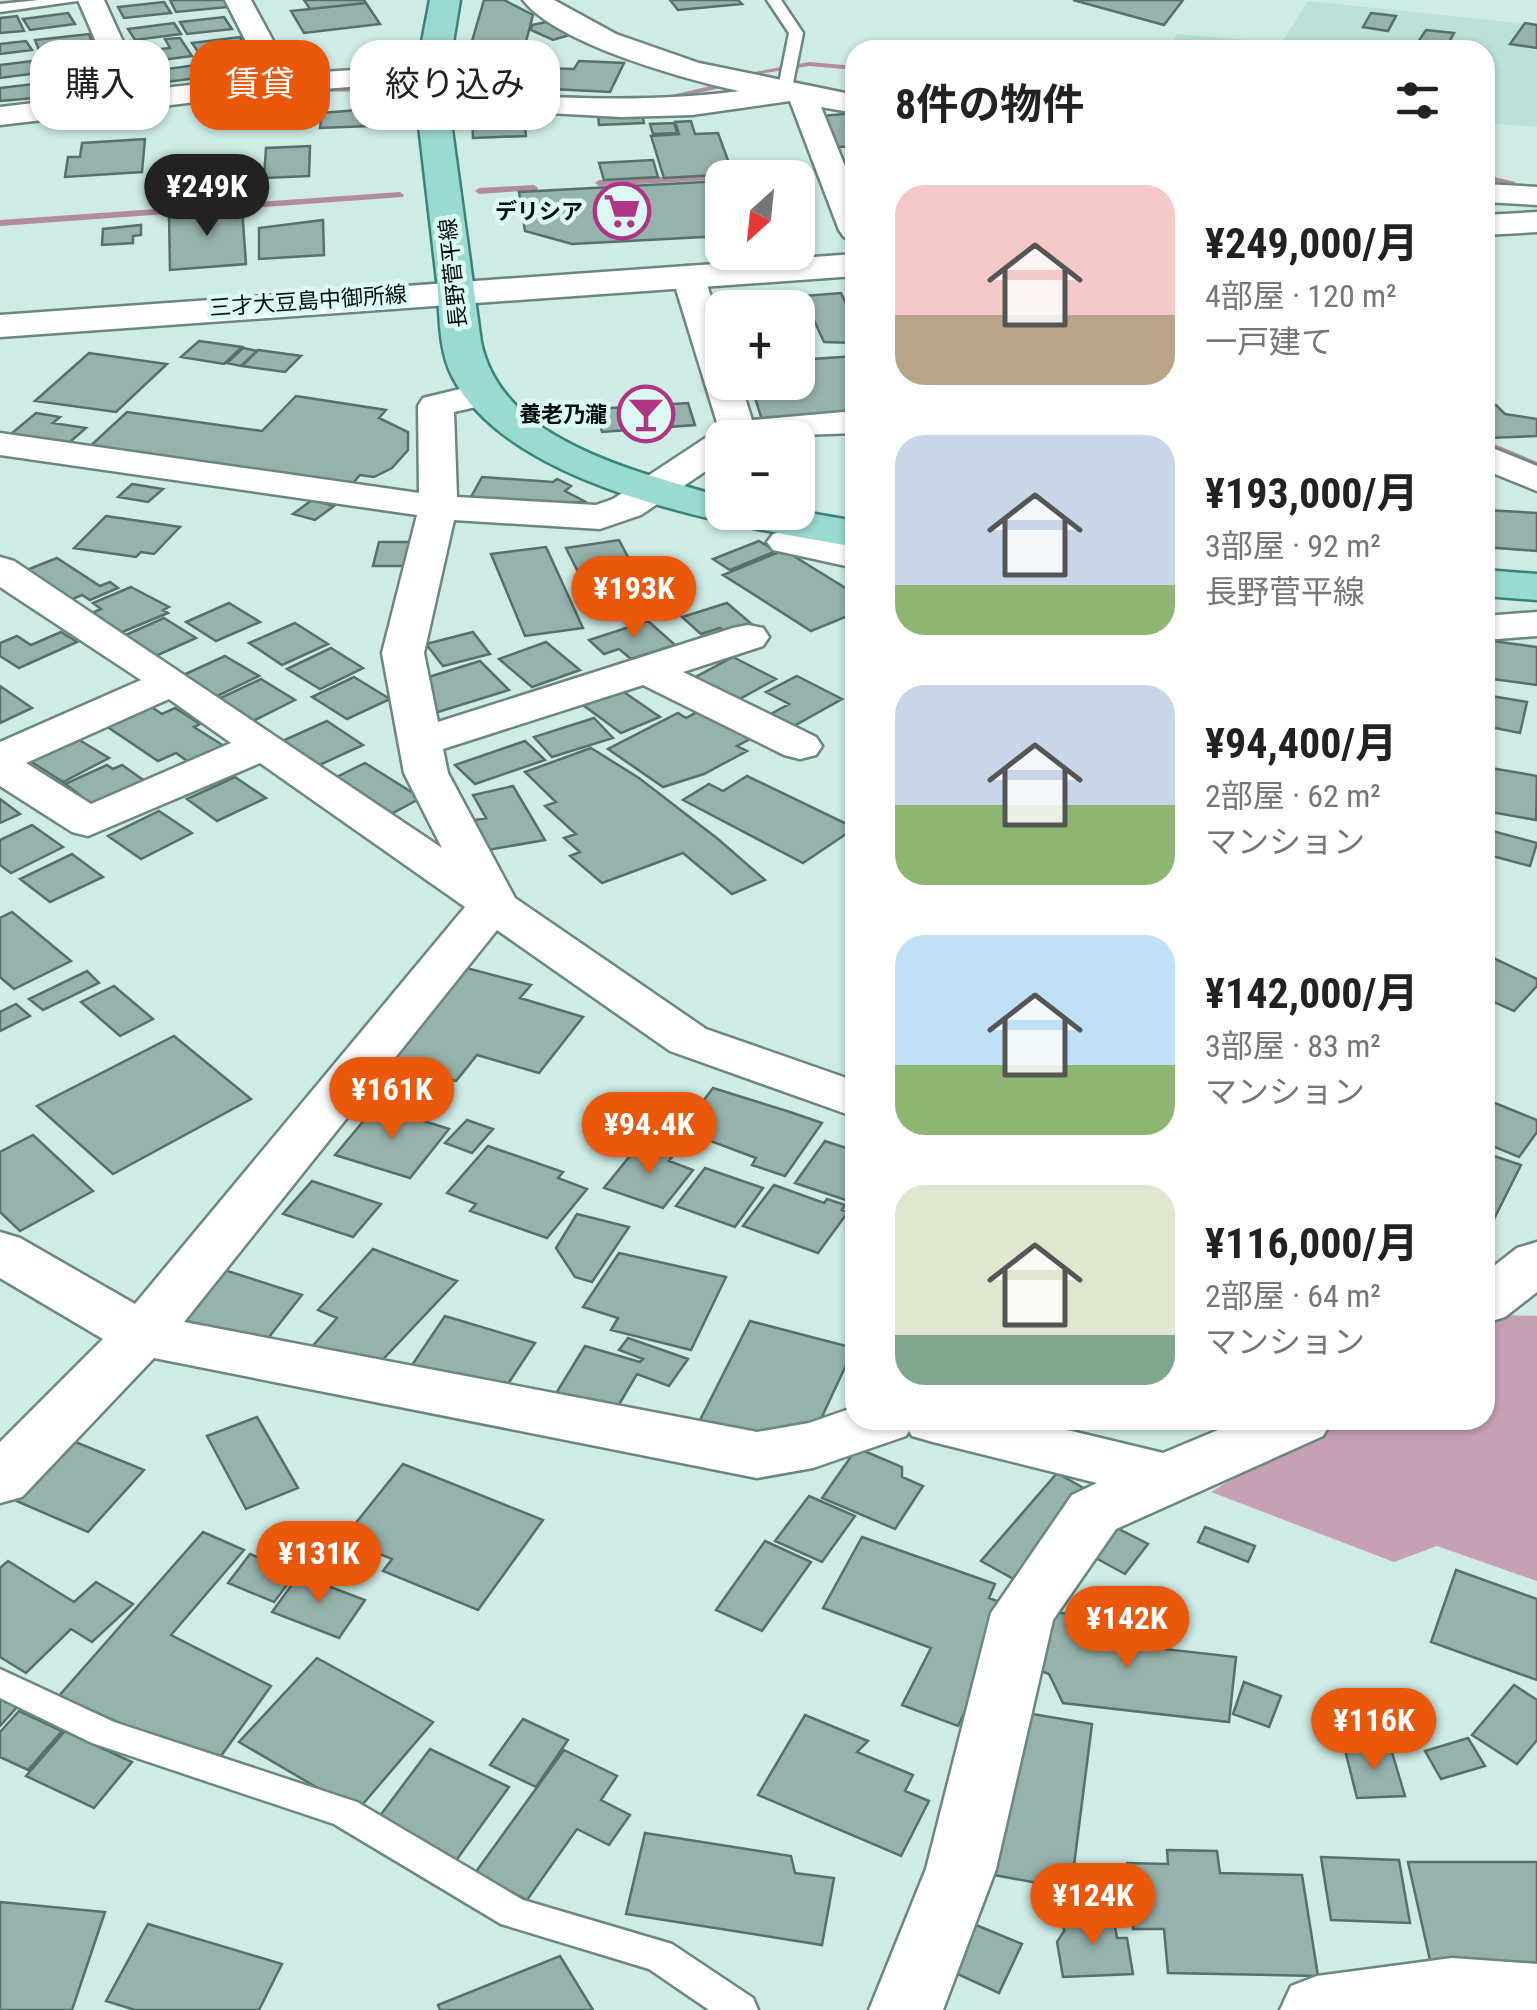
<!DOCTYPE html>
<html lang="ja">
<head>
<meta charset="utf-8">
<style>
  :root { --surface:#fff; --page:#f2f2f2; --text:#222; --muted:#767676; --accent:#ea580c }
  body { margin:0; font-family:"Roboto Condensed","Noto Sans JP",sans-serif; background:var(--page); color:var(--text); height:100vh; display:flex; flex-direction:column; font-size:38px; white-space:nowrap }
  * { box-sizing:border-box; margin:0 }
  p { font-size:32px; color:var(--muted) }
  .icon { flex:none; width:55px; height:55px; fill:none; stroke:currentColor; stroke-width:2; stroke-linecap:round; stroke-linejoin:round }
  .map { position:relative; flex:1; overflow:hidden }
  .drawer { position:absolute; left:845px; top:40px; width:650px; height:1390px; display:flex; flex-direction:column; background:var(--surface); border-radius:30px; box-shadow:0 2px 8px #0004 }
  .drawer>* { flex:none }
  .guide { position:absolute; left:30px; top:40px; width:665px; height:90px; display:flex; gap:20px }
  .needle { width:65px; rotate:207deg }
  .tools { position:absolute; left:705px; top:160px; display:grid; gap:20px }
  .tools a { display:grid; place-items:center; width:110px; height:110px; border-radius:20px; background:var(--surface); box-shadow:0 2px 8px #0004; font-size:50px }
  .price { position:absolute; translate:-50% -85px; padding:0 22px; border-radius:35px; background:var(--accent); color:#fff; font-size:32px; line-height:65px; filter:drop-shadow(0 2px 5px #0008) }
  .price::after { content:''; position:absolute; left:50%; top:60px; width:30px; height:22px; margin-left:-15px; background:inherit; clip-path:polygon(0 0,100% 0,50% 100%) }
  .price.selected { background:#222; color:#fff }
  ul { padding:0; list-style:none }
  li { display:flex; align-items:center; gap:30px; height:250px; padding:0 50px }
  li span { display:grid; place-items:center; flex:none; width:280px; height:200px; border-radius:30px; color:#555 }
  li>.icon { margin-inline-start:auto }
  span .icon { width:120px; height:120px; fill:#fffc; stroke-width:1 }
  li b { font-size:42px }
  h2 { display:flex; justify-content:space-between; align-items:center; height:120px; padding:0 50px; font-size:42px }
  .tag { padding:0 35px; border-radius:30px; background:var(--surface); box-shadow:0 2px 8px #0004; font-size:35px; line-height:90px }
  .tag.selected { background:var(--accent); color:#fff }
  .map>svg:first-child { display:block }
  .built { fill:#bbe1d9 }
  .forest { fill:#c7a0b6 }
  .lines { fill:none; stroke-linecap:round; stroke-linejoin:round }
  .stream { fill:#b28ba1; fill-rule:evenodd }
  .building { fill:#96b2ac; stroke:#56706b; stroke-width:2.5 }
  .lane-casing { stroke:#6c8681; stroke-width:5 }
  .street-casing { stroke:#6c8681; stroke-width:5 }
  .secondary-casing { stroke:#6c8681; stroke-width:5 }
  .primary-casing { stroke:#3a8378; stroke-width:5 }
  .lane { fill:#fff; fill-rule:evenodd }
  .street { fill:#fff; fill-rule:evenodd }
  .secondary { fill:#fff; fill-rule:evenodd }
  .primary { fill:#9adad0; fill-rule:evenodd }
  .labels { text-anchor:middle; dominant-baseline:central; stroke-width:9; stroke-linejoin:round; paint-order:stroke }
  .far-poi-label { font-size:22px; font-weight:bold; fill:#050e0d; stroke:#dbf8f2; text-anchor:end }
  .far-street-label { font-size:22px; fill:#050e0d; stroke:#dbf8f2 }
</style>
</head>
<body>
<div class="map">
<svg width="1537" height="2010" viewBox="0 0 1537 2010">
  <rect width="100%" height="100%" fill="#ceebe5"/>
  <path class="built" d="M1308,1L1537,25V127L1485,123V50H1171L1176,34L1281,43Z"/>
  <path class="forest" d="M1505,1315L1537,1316V1581L1437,1546L1394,1562L1211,1492L1330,1420H1485V1327Z"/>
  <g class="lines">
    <path class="stream" d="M809,62L855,66V70L809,66L747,76L743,74Z
      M723,83H726V87L655,102L651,100Z
      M395,87H398V91L306,92L302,90L306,88Z
      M786,171L790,174L789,176L599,186L595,183L599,180Z
      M1485,175L1516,182L1512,185L1485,181Z
      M534,185L538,188L537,190L479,194L475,191L479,188Z
      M400,192L404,195L403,197L0,226V220Z
      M1485,440L1537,462V469L1485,447Z"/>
  </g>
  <path class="building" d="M170,0H224L228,7L176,12Z
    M304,0H364L366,3L310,9Z
    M484,0H504L533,15L524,49L516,52L470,48Z
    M670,0H738L742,4L678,10Z
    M1073,0H1183L1164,25Z
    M164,2L171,13L124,18L118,7Z
    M366,3L380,24L304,33L291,11Z
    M68,13L75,24L30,30L23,19Z
    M1371,13L1396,16L1388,31L1363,27Z
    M17,16L24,31L0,33V18Z
    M224,17L232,29L187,34L180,22Z
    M546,22L573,34L553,40L531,30L532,25Z
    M174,23L181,34L135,40L128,29Z
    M1525,23L1537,25V48L1510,44Z
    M1426,30L1454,33L1445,49L1416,45Z
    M89,34L93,44L39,50L35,40Z
    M240,37L248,50L200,55L192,43Z
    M180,38L192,56L139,63L133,52L170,48L165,39Z
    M26,41L32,50L0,54V44Z
    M89,53L95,67L47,72L42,58Z
    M32,61L38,73L0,78V65Z
    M252,61L258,71L208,77L202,66Z
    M579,61L624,63L610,92L532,88L543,68L574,69Z
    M196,65L204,77L145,85L138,73Z
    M499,65L533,66L528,74L494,73Z
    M478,74L537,77L532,87L471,84Z
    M105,76L111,89L57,96L51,83Z
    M42,83L48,97L0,101V88Z
    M381,108V121H369V126L320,128L322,113Z
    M472,113L524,118L526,136L473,138Z
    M855,113V146L838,147L821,116Z
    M642,114L644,123L599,125L598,115Z
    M691,121L695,134L718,133L733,174L664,178L651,136L679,134L675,122Z
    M674,123L677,133L653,134L650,124Z
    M145,139L142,172L65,177L68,157H80L82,143Z
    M310,146L309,176L264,178L266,148Z
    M653,160L658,177L604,180L599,163Z
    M722,181V236L572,244L525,231L519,192Z
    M242,208L246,264L170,270L169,214Z
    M323,220L324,255L259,259V228Z
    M141,225V235L133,236V243L102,245L103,229Z
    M841,293L855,322V343L824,342L803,296Z
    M199,341L242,347L224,364L181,357Z
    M243,348L257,351L241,366L227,363Z
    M258,350L301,356L285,372L242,366Z
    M89,353L167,364L116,412L35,401Z
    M855,356V415L763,423L750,382H798V360Z
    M296,396L386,410L379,418L408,432V450L392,468L374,477L360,475L347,490L86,450L127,412L262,431Z
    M688,403L695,425L602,432L596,409Z
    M1485,405H1496L1505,414L1537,419V436L1488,438Z
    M36,413L60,417L53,423L86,428L63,448L5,439Z
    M482,477L553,482L557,479L571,486L565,491L584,501L553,505L471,497Z
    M132,484L163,489L148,502L118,497Z
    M312,500L334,506L315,520L293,514Z
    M1485,510L1537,513V551L1485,547Z
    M106,516L180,527L154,554L141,552L136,557L74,548Z
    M619,540L656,610L601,618L566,548Z
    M759,541L776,551L730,570L713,559Z
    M379,542H410L405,566H373Z
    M546,547L583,628L525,636L491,554Z
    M784,550L855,594V613L811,631L723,575Z
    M57,558L100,586L110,582L118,588L90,600L82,595L63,603L19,573Z
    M131,587L169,607L163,610L168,613L115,635L85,616L101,609L93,603Z
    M229,603L260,622L216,641L186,622Z
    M727,603L754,626L728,635L720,628L701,634L682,617Z
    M164,618L196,638L151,658L119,638Z
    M648,621L675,645L631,659L619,649L604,654L589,640Z
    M295,623L328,644L282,665L249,643Z
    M61,632L77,642L19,668L0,656V643L17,636L31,645Z
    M473,632L490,654L443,666L426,644Z
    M1485,640L1537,647V685L1485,678Z
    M546,642L580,670L532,687L499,659Z
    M331,648L363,668L320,689L287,669Z
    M225,656L259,676L213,698L179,677Z
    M733,657L776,679L734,702L690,680Z
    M480,661L509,690L438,712L419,680Z
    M797,676L842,699L792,727L769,715L789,704L766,692Z
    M354,677L390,699L347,719L312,697Z
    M261,679L295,700L249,723L214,701Z
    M0,686L32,708L0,723Z
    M621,690L660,717L621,733L583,705Z
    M1485,695L1527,702L1520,733L1485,726Z
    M150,706L162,714L175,708L200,724L194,727L224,746L190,763L176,753L158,761L106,726Z
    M699,711L752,738L737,746L747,751L704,774L663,787L608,749L678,713L686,718Z
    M594,718L613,738L552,757L534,737Z
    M327,721L363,745L315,767L280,742Z
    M76,738L109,758L63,782L30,761Z
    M525,741L545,760L475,784L455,765Z
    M591,748L639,778L718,839L765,880L732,894L683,853L602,883L570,856L580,852L564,838L576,834L545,806L556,802L525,772Z
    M365,763L421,798L389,815L333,779Z
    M107,765L113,769L122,765L149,784L97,808L65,784Z
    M1485,767L1537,776L1536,820L1485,811Z
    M747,776L855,828L803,863L683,800L709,784L723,791Z
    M235,777L266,798L217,821L187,799Z
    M513,786L545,840L487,850L470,821L486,818L473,795Z
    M0,799L20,814L0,823Z
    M159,811L192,833L141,859L108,836Z
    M32,825L63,847L11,873L0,865V840Z
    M1485,829L1537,843L1530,866L1485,854Z
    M72,854L103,877L50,902L20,879Z
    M12,912L71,961L14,989L0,977V918Z
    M1485,954L1537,979V986L1514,1011L1485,998Z
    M459,966L531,985L520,998L583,1017L539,1073L477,1055L456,1081L382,1061Z
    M87,971L99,983L43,1010L29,999Z
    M114,986L153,1019L120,1036L81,1002Z
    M16,1004L30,1016L0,1031V1012Z
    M174,1036L251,1099L113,1174L37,1106Z
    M713,1088L790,1112L822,1123L785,1176L752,1165L756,1158L681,1130Z
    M1485,1099L1537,1120V1132L1519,1157L1485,1143Z
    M376,1106L449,1129L410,1178L335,1155Z
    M467,1120L493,1129L472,1153L445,1143Z
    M33,1135L93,1191L20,1231L0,1212V1152Z
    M825,1141L855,1151V1203L795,1183Z
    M488,1146L563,1172L558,1178L587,1189L547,1238L470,1211L476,1204L447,1193Z
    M638,1146L672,1157L669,1161L693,1170L663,1208L604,1188Z
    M1485,1153L1521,1165L1485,1237Z
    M705,1168L763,1188L735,1227L676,1206Z
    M312,1181L381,1204L353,1237L283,1214Z
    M774,1185L824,1203L827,1199L845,1205L842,1210L848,1212L818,1253L743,1226Z
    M577,1214L629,1227L592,1282L575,1277L556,1248Z
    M373,1249L457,1281L370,1373L310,1349L337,1318L318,1310Z
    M619,1253L726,1277L691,1350L611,1330L618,1318L583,1307Z
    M212,1266L302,1295L262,1346L171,1316Z
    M445,1316L535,1343L500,1396L410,1368Z
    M750,1321L854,1348L813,1436L695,1430Z
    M628,1338L688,1359L669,1386L637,1374L614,1413L555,1395L585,1346L640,1362L643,1359L619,1350Z
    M257,1417L298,1488L246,1509L207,1436Z
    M68,1439L144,1470L88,1532L12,1499Z
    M857,1448L902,1467V1477L923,1486L895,1529L822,1498Z
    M403,1464L543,1520L478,1610L383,1571L392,1559L343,1539Z
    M1057,1473L1103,1499L1028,1587L981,1561Z
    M809,1496L855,1516L822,1562L775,1541Z
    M1107,1523L1148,1544L1125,1574L1094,1557Z
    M1205,1527L1255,1546L1248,1562L1198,1542Z
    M203,1532L244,1550L171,1635L271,1686L216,1763L58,1697Z
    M862,1537L995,1584L989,1598L1015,1608L958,1726L902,1705L931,1648L823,1608Z
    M765,1541L811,1562L762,1631L716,1610Z
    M250,1554L296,1573L274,1602L228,1583Z
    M8,1561L74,1602L96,1582L133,1604L92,1642L71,1629L26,1673L0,1657V1568Z
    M1456,1570L1537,1599V1680L1431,1642Z
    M299,1575L365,1600L339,1638L272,1612Z
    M1040,1611L1111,1618L1110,1643L1236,1657L1229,1722L1063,1703L1049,1674L1018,1663Z
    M317,1658L433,1722L357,1811L239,1742Z
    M1244,1682L1281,1696L1269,1727L1233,1714Z
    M1514,1685L1537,1700V1740L1517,1764L1472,1735Z
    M0,1695L19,1705L0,1726Z
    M1009,1710L1092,1724L1071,1889L983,1873Z
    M19,1711L62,1731L28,1770L0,1757V1732Z
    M805,1715L868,1741L857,1752L913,1775L905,1791L929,1801L901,1856L758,1795Z
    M523,1719L568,1740L536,1787L490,1765Z
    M65,1731L132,1762L94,1808L26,1776Z
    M1468,1738L1485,1766L1441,1779L1425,1751Z
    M430,1749L509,1787L455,1862L376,1821Z
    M1391,1749L1405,1796L1357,1798L1345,1750Z
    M564,1750L617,1776L601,1800L630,1815L609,1845L577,1829L527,1900L475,1873Z
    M645,1833L791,1856L795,1873L834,1878L822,1945L626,1914Z
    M1167,1850L1217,1851L1220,1873L1302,1875L1318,1976L1168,1973L1164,1929H1133L1127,1863L1168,1864Z
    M1321,1857L1399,1860L1410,1923L1331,1920Z
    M1408,1862H1537V1969H1432Z
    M0,1902L105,1912L72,2010H0Z
    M1113,1915L1117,1938H1127L1133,1974L1063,1977L1057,1942L1064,1931L1063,1917Z
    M148,1924L282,1964L259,2010H135L106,2001Z
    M976,1925L1022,1944L999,1993L953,1972Z
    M560,1956L593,2010H440L438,2005Z"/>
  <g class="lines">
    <g class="lane-casing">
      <path id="lane" d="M39,0H84L0,12V4Z
        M767,0H781L803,33L791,93L784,97L777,93L789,33Z
        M0,1669L114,1722L357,1802L523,1900L672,1944L753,1998L758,2010H709L649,1969L501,1924L334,1824L92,1743L0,1698Z"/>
    </g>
    <g class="street-casing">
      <path id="street" d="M78,0H104L145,90L264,77L225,0H251L291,74L432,65L442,67L446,73L442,79L432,81L282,92L0,125V107L118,93Z
        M523,0H554L616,34L699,63L855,95V113L821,107L855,191V240L844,237L839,230L790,101L692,115L621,117L422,106L418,100L422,94L432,91C534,96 637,105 739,91C684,79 557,44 523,0Z
        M1485,184L1537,187V205L1485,202Z
        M688,266L700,269L704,276L722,330V382H740L752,420L855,411V433L722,438V460L641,515L600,529L454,520L424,653L438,722L733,628L748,625L763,628L769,637L763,646L683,672L816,737L822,746L816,755L800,759L784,755L643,685L443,749L448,773L515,898L706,1029L855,1081V1117L670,1051L497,930L184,1322L757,1432L809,1423L855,1407V1420H1026L1163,1453L1242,1420H1332L1323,1436L1116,1529L1053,1620L996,1869L943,2010H869L926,1869L991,1613L1072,1495L1097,1483L933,1442L912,1436L909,1431L906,1436L813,1468L757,1478L154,1358L22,1497L0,1503V1442L103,1339L0,1278V1232L20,1238L135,1304L465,907L260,763L88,836L72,832L0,786V742L141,680L0,587V557L14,561L442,848L404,773L382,653L417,515L0,455V433L419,493L418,406L423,398L485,383L498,386L503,394L498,402L454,412L457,497L596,505L613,499L719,429L672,276L676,269ZM169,699L231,743L91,804L26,763Z
        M1485,445L1537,466V491L1485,470Z
        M787,530L855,544V568L773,550L767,542L773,534Z
        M1537,612V636L1485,640V616Z
        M1537,1242V1292L1505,1317L1485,1323V1273L1517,1248Z
        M1452,1958L1537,1964V2010H1280L1291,1986L1317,1976Z"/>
    </g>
    <g class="secondary-casing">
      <path id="secondary" d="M1537,212V232L1485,235V215Z
        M855,254V276L0,337V315Z"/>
    </g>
    <g class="primary-casing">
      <path id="primary" d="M430,0H460L448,73V100L481,342C502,443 638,471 722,497V512L798,511L855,521V547C739,526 514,492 453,378C438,350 440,313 437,281C430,221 423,160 416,100V73Z
        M1485,570L1537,574V600L1485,596Z"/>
    </g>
    <use href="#lane" class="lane"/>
    <use href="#street" class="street"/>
    <use href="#secondary" class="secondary"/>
    <use href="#primary" class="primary"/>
  </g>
  <defs>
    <g id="supermarket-ring" transform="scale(2.875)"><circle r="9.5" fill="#dbf8f2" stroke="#b03486" stroke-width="1.5"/><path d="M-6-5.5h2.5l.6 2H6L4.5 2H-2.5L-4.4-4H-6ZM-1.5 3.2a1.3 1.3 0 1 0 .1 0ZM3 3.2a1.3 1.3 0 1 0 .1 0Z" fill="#b03486"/></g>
    <g id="bar-ring" transform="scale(2.875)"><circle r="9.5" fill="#dbf8f2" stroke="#b03486" stroke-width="1.5"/><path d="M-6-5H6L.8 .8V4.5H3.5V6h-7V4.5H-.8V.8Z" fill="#b03486"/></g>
  </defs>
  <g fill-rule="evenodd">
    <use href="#supermarket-ring" x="622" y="211"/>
    <use href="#bar-ring" x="646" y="414"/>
  </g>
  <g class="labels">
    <g class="far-poi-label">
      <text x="583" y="211">デリシア</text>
      <text x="607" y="414">養老乃瀧</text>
    </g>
    <g class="far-street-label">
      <text transform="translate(453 273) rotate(-96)">長野菅平線</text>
      <text transform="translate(308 301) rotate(-4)">三才大豆島中御所線</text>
    </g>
  </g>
</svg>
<div class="tools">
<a><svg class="needle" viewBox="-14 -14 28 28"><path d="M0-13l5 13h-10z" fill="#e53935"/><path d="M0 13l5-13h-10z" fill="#767676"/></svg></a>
<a>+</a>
<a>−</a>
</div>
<b class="price selected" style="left:207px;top:239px">¥249K</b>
<b class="price" style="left:634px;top:641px">¥193K</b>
<b class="price" style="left:392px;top:1142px">¥161K</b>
<b class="price" style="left:649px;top:1177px">¥94.4K</b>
<b class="price" style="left:319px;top:1606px">¥131K</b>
<b class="price" style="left:1127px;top:1671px">¥142K</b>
<b class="price" style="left:1374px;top:1773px">¥116K</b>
<b class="price" style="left:1093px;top:1948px">¥124K</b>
<div class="guide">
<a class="tag">購入</a>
<a class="tag selected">賃貸</a>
<a class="tag">絞り込み</a>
</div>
<section class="drawer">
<h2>8件の物件<svg class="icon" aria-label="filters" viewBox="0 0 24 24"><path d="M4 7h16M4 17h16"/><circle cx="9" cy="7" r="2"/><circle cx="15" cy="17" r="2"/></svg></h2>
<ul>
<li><span style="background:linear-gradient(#f6c9c9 65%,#b9a48a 0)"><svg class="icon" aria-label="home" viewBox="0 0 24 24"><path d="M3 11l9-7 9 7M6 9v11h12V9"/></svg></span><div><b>¥249,000/月</b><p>4部屋 · 120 m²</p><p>一戸建て</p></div></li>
<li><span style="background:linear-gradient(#c9d6e8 75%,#8fb573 0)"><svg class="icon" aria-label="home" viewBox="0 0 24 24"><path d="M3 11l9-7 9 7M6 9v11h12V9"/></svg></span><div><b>¥193,000/月</b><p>3部屋 · 92 m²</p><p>長野菅平線</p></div></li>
<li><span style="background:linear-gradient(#c9d6e8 60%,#8fb573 0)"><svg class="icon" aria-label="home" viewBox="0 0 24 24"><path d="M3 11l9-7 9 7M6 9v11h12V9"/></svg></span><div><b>¥94,400/月</b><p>2部屋 · 62 m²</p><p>マンション</p></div></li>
<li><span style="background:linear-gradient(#bfe0f5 65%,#8fb573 0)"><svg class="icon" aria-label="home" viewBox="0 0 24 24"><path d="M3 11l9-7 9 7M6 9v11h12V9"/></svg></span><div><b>¥142,000/月</b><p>3部屋 · 83 m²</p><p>マンション</p></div></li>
<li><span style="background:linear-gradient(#dfe7d0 75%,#7fa58c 0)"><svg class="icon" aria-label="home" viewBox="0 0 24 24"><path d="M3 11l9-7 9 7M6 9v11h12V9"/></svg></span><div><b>¥116,000/月</b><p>2部屋 · 64 m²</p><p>マンション</p></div></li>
</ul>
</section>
</div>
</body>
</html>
